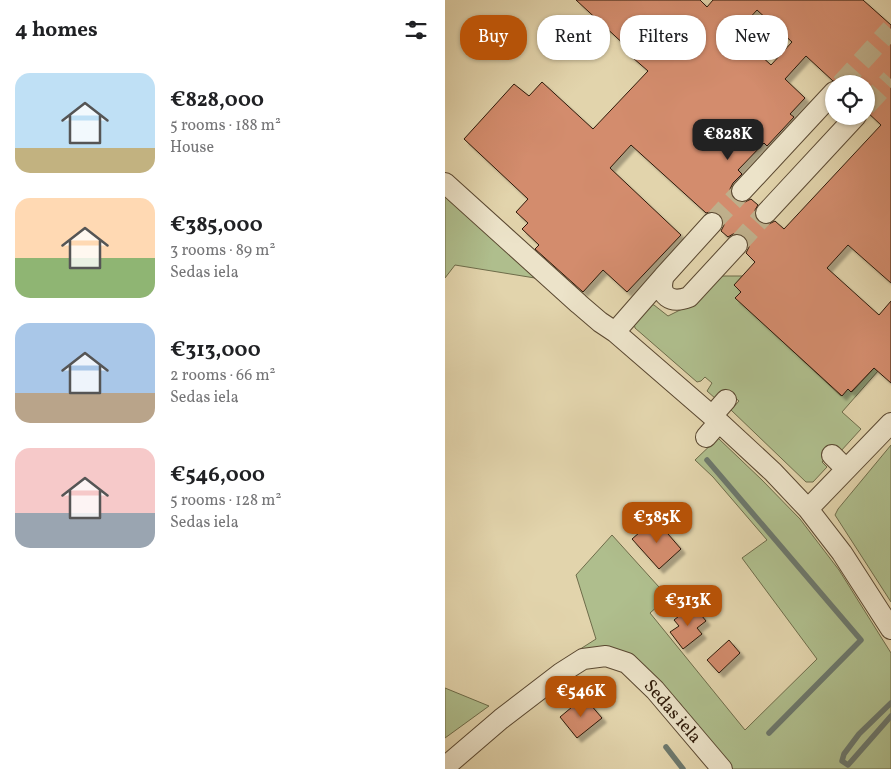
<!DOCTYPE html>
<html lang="en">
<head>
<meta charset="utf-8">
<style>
  :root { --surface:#fff; --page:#f2f2f2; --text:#202124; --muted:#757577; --accent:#b45309 }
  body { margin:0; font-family:Vollkorn,serif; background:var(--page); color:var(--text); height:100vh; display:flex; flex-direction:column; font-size:19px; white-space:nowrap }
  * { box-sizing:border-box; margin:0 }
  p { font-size:16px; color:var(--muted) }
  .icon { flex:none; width:28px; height:28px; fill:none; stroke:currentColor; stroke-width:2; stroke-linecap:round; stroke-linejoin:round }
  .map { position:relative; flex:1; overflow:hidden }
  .drawer { display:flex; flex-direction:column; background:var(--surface); width:445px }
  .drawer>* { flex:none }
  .guide { position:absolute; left:15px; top:15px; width:355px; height:45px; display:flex; gap:10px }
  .controls { position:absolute; left:380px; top:75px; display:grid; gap:10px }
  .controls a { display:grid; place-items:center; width:50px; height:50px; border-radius:50%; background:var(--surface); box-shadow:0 1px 4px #0004; font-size:25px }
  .price { position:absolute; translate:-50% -42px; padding:0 11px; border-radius:10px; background:var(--accent); color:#fff; font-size:16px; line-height:32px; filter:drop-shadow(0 1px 2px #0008) }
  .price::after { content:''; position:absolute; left:50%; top:30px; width:15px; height:11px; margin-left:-8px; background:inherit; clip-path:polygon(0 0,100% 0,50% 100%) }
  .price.selected { background:#222; color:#fff }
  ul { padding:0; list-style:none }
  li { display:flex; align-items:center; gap:15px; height:125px; padding:0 15px }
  li span { display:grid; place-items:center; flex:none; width:140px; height:100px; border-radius:15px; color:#555 }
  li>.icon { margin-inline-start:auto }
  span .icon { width:60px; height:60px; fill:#fffc; stroke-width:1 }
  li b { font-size:21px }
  h2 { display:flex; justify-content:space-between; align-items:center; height:60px; padding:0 15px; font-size:21px }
  .chip { padding:0 18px; border-radius:20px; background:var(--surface); box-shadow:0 1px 4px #0004; font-size:18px; line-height:45px }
  .chip.selected { background:var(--accent); color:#fff }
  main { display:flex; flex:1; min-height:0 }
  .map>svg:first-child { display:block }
  .green { fill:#afbe8d; stroke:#6e6c4a }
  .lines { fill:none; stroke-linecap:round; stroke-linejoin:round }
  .stream { stroke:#6c786d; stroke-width:5.5 }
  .building { fill:#d38c6d; stroke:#2d1908; fill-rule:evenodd; filter:url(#shadow) }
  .minor-tunnel { stroke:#beaf8b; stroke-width:20; stroke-dasharray:20 10; stroke-linecap:butt }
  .minor-casing { stroke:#5a4831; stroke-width:22 }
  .minor { stroke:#ece3c9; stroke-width:20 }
  .labels { text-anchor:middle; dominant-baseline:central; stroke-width:5; stroke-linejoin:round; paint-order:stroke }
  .street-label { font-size:18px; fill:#2d1908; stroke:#ece3c9 }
</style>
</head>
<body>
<main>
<section class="drawer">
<h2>4 homes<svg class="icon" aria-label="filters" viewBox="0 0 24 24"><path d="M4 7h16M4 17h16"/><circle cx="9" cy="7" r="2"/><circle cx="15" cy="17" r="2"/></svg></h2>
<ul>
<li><span style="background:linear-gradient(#bfe0f5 75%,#c2b280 0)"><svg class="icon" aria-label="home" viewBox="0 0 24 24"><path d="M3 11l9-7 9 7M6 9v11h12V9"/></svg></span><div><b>€828,000</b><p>5 rooms · 188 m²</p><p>House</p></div></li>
<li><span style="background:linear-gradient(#ffd9b3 60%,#8fb573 0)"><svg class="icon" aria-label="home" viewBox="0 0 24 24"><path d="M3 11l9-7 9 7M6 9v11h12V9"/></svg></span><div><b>€385,000</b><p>3 rooms · 89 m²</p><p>Sedas iela</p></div></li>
<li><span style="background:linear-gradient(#a9c7e8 70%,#b9a48a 0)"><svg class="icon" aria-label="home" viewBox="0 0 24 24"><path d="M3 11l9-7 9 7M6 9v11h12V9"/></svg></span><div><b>€313,000</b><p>2 rooms · 66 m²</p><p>Sedas iela</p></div></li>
<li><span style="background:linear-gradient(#f6c9c9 65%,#9aa5b1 0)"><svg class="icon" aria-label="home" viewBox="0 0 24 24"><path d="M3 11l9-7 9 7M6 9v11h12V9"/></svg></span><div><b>€546,000</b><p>5 rooms · 128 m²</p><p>Sedas iela</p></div></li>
</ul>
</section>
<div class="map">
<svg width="446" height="769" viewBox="0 0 446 769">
  <defs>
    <filter id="shadow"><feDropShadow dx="4.5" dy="4.5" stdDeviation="1" flood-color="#0004"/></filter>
  </defs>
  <rect width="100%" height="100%" fill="#e2d4ac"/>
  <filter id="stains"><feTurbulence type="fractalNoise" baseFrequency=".004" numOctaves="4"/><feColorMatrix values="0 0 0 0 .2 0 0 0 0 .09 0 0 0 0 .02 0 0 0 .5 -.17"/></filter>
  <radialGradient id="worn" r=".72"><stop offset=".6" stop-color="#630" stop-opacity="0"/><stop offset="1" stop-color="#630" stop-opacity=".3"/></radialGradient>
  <path class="green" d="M0,191L96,279L10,265L0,278Z
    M274,276H298L296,292L291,298L396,396L403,389L407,392L429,368L433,371L397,412L416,429L395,452L389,448L377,462L382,467L368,482H361L286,410L294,401L280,389L271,399L262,391L267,383L260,377L256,381L252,382L190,328L189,323L205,304L209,305L223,316L249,303Z
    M273,438L317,480L355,519L394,570L446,653V769H286L233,701L190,658L147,651L118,660L151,639L131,575L167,535L223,597L205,613L300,730L372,659L297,558L322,540L268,477L250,460Z
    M446,445V602L390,515L393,509Z
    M0,688L44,706L0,738Z"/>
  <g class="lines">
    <path class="stream" d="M262,460L416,640L324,733
      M446,703L414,734L399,754L397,761L403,765L446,716
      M221,747L238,769"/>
  </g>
  <path class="building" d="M131,0H255L262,7L268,0H418L446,25V283L403,245L382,268L434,315L446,301V383L429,368L406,392L403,389L397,396L290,298L296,292L289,285L310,262L301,253L304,247L303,241L300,237L294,233L288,234L283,237L276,231L279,225L278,220L275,215L269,211L261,213L186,145L165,168L236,235L182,292L158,270L138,292L90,249L94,245L77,229L83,223L71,212L83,199L19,139L69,84L84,96L97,82L148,129L203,71L180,51L183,48ZM312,10L347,42L326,65L291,33ZM361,56L388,81H392L397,84H421V111L436,125L339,229L330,221L324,224H318L313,222L310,216V210L313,205L306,199L300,202L295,203L289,200L286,195L285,189L288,183L297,174L293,170L319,143L322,146L349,117L345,114L360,98L340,79Z
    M210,519L236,549L214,569L187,539Z
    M248,605L261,621L252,628L257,634L238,649L225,632L234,626L229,620Z
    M284,640L295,653L274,673L262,660Z
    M139,697L157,718L132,738L115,717Z"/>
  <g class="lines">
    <path class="minor-tunnel" d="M396,84L446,29
      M421,106L446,79
      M267,223L297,191
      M292,245L321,213"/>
    <g class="minor-casing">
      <path id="minor" d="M0,183L134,304L155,322L170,332L274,422L328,472L363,509L397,553L446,629
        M297,191L389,92
        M321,213L411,116
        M267,223L219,276C212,296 226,304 244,297L292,245
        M170,332L219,276
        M267,416L281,400
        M261,437L274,422
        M387,455L401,469
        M363,509L446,423
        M0,767L56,719L116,673L138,659L161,656L182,663L210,690L277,769"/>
    </g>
    <use href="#minor" class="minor"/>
  </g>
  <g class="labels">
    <g class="street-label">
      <text transform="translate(227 712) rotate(49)">Sedas iela</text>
    </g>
  </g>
  <rect width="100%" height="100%" filter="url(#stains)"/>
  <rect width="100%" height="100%" fill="url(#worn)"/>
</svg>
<div class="controls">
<a><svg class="icon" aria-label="locate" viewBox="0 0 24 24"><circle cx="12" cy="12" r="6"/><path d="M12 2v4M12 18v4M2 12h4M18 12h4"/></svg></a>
</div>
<b class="price selected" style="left:283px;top:161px">€828K</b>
<b class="price" style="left:212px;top:544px">€385K</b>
<b class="price" style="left:243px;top:627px">€313K</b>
<b class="price" style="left:136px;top:718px">€546K</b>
<div class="guide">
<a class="chip selected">Buy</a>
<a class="chip">Rent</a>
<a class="chip">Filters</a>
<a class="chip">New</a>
</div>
</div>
</main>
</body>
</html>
